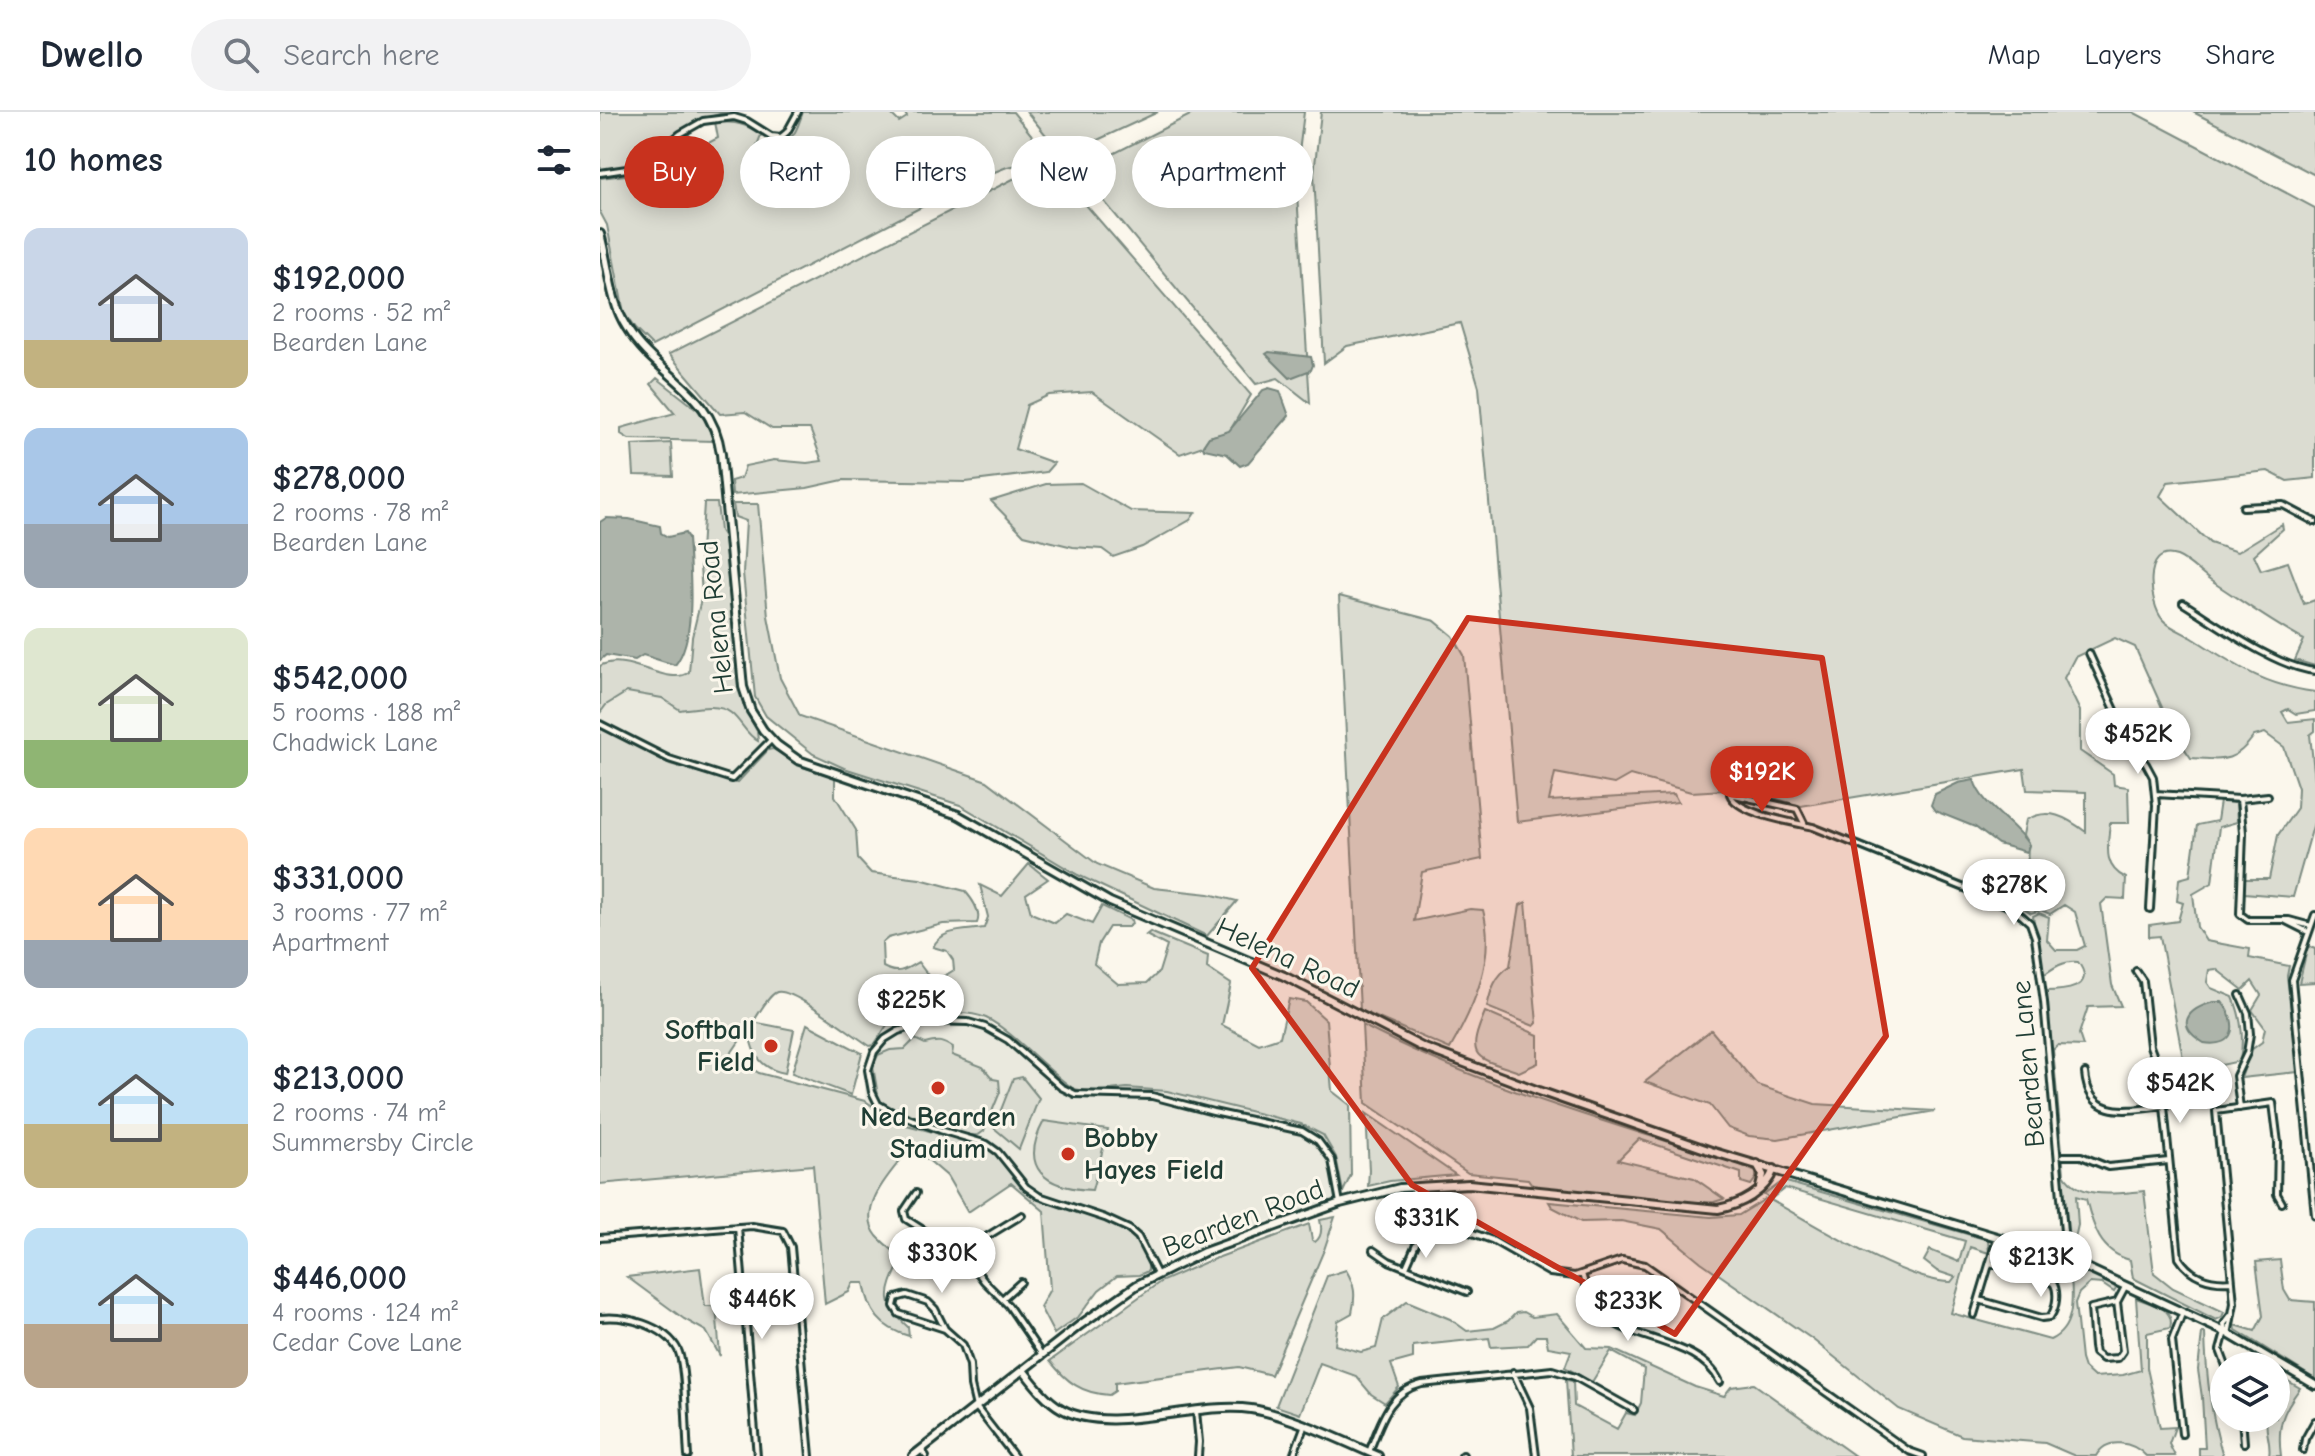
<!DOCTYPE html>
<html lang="en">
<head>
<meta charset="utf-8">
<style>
  :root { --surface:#fff; --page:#f2f2f3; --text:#1f2937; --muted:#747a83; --line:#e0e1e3; --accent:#c8321e }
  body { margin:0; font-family:"Comic Neue",sans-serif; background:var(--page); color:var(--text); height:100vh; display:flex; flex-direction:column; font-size:30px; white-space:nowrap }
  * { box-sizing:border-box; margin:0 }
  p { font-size:26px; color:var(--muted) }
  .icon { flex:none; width:44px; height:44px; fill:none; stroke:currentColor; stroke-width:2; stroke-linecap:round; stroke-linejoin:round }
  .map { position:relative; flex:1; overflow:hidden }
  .panel { display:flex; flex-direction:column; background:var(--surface); width:600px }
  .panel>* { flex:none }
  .banner { position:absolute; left:24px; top:24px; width:760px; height:72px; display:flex; gap:16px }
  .controls { position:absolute; left:1610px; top:1240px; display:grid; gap:16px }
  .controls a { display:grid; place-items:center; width:80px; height:80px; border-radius:50%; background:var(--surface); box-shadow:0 4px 20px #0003; font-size:40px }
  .price { position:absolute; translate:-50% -68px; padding:0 18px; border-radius:28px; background:#fff; color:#222; font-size:26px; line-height:52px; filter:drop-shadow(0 2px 4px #0008) }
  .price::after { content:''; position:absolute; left:50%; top:48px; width:24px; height:18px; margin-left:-12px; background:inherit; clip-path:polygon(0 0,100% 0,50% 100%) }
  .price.on { background:var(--accent); color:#fff }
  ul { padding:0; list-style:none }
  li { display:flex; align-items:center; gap:24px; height:200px; padding:0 24px }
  li span { display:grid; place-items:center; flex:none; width:224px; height:160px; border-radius:16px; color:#555 }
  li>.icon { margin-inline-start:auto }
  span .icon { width:96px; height:96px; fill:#fffc; stroke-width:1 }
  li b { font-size:34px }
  h2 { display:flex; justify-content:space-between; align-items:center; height:96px; padding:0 24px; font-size:34px }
  .pill { padding:0 28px; border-radius:36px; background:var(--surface); box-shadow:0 4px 20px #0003; font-size:28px; line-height:72px }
  .pill.on { background:var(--accent); color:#fff }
  header { display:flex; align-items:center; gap:48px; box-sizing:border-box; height:112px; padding:0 40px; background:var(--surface); border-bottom:2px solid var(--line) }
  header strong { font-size:38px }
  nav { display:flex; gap:44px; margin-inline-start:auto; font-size:28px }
  .search { width:560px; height:72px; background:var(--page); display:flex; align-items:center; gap:20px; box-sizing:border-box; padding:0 28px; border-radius:44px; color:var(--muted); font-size:30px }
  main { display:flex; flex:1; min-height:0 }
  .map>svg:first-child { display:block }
  .built { fill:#eae9de }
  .green { fill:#dbdcd1; stroke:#7d8c82; stroke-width:2 }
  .water { fill:#adb4aa; stroke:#74847b; stroke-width:2 }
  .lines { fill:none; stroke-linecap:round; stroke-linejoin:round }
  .street-casing { stroke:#1f3d34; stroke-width:10 }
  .secondary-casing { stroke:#1f3d34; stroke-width:12 }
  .street { stroke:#fbf7ec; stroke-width:4 }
  .secondary { stroke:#fbf7ec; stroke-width:6 }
  .marked { fill:#c8321e; fill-opacity:0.2; stroke:#c8321e; stroke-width:6; stroke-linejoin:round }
  .poi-dot { fill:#c8321e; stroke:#fbf7ec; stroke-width:3 }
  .labels { text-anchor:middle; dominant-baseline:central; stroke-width:6; stroke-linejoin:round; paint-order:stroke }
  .street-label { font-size:28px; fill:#1f3d34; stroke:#fbf7ec }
  .poi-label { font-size:28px; font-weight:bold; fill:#1f3d34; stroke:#fbf7ec; text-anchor:end }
</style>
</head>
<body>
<header>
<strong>Dwello</strong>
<div class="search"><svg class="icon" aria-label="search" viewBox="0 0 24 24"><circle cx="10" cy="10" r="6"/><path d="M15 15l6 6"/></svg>Search here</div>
<nav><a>Map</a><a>Layers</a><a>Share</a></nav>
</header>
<main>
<section class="panel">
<h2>10 homes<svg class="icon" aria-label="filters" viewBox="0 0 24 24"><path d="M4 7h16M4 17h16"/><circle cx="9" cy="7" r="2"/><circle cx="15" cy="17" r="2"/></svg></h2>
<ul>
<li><span style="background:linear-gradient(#c9d6e8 70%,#c2b280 0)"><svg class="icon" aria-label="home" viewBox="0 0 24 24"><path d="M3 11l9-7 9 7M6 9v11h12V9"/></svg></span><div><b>$192,000</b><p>2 rooms · 52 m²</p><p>Bearden Lane</p></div></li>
<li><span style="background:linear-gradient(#a9c7e8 60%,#9aa5b1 0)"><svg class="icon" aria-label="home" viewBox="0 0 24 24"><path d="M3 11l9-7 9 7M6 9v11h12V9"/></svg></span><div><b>$278,000</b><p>2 rooms · 78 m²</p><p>Bearden Lane</p></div></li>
<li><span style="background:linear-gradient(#dfe7d0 70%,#8fb573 0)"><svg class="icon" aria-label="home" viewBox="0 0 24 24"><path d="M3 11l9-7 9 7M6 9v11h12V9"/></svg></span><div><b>$542,000</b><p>5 rooms · 188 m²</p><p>Chadwick Lane</p></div></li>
<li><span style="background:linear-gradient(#ffd9b3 70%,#9aa5b1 0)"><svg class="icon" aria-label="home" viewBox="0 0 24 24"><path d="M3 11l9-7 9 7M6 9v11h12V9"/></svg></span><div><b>$331,000</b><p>3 rooms · 77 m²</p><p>Apartment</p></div></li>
<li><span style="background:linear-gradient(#bfe0f5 60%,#c2b280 0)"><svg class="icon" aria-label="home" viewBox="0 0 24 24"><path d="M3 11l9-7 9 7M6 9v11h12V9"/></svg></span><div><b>$213,000</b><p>2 rooms · 74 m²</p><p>Summersby Circle</p></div></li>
<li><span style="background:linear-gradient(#bfe0f5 60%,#b9a48a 0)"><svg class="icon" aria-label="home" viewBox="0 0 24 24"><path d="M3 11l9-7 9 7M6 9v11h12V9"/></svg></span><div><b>$446,000</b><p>4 rooms · 124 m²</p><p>Cedar Cove Lane</p></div></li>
</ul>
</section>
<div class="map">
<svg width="1715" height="1344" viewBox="0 0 1715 1344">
  <rect width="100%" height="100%" fill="#fbf7ec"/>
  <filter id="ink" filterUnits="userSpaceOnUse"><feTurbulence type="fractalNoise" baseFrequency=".0125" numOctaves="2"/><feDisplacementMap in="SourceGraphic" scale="16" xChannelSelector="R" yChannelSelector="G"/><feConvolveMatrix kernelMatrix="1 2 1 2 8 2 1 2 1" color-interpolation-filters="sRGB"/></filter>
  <g filter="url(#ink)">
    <path class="built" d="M27,580L62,586L80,598L109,595L130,600L149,624L155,628L160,626L173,637L168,638L137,671L70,652L3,616L0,601L6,593Z
      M355,902L385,906L474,977L491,980L527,976L567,979L701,1012L723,1023L736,1045L743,1080L731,1088L627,1123L549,1155L548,1148L453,1092L429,1082L390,1035L299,1011L265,989V969L274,933L287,913L319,905Z"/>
    <path class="green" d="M0,0H129C84,8 77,30 43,49C30,56 14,57 0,59Z
      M203,0H289L299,10L307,5L304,0H413L451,47L407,55L372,69L52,234L35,217L24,201L7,113L0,100V66L26,63L32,77L38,73L34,62L55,49L88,21L97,37L118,26L115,10C135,10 145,11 161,23L154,41L159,46L170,42L169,29C195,31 195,22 203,0Z
      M427,0H558L463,44Z
      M596,0H704L696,65L710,291L678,266L656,272L479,59Z
      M721,0H1533L1715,96V366L1687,369L1668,359L1568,370L1560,384L1610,431L1637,440L1682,412L1683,417L1654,443L1661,458L1688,450L1704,492L1715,488V554L1695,548L1704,528C1672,511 1642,489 1611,469C1600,462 1590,449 1577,444C1542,432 1549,493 1563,508C1570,516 1585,521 1594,527C1637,554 1663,573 1715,580V599L1696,602L1688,597L1682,600L1688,610L1715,607V619L1710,623L1715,668V707L1693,785L1644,781L1645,767H1669L1678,723L1697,696L1698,676L1684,635L1665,621L1654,624C1634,652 1622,648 1591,646L1573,620L1535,535L1515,526L1475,545L1464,566L1480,599V639L1513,662L1514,673L1528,675L1529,711H1510C1508,733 1502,755 1526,766L1525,787L1507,786L1501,792L1512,873L1521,894L1488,895L1479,922L1483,934L1458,933L1453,938L1464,1062C1481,1089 1518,1081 1544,1079L1554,1161L1573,1176L1624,1200L1622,1205L1616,1208L1533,1166L1530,1148C1500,1140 1493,1115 1486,1087L1476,1084L1478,1113L1472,1140L1468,1138L1444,879C1462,879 1498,877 1478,850C1464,848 1453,856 1442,864L1433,804L1439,801L1449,805L1447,828L1456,838H1477L1485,834L1475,800L1464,793L1450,802L1441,798L1431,801L1425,797C1425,785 1426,776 1428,765C1430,753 1425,744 1429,733L1423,723L1426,708C1449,695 1466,705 1486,720V680L1427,678L1424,657L1201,694L1142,677L1091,680L1030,663L1014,672L955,661L949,689L1074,682L1078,690L917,710L879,275L860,211L747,234L724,251L714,61Z
      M1593,0H1715V28L1713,30L1715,63Z
      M460,63L651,283L629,320L609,325L603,334L580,342L492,280L449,283L427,293L415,337L454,351L446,360L366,370L243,368L207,376L132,383L131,369L141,366L145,354L174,348L207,351L222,349L210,317H172L145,300L120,302L69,242L415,66Z
      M57,266L103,302L114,329L29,327L21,322V316L75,301L51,272Z
      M71,331L73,364L34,363L32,333Z
      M481,371L531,399L595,401L590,408L542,435L513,445L502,437L473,435L424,423L391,389L446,372Z
      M104,391H117L120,419L124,425L137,559L144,595L157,619L158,629C146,623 142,610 131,601C118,591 96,596 80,598L62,586L27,580L6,593L0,601V554C28,539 68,576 89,560L92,525L102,483L100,455Z
      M133,392H158L168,504L180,566L200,604L387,669L497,752L554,776L609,782L637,789L607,824L478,763L360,693L244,656L213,642L166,604L155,585L143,461L146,409L135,405Z
      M739,484L835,509L853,524L864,543L882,747L822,760L814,809L870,797L883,798C896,846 874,895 850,937L760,898Z
      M0,615L70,652L137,671L168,638L173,637L203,655L235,665V684L256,718L258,747L271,761L320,767L365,779C372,787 382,800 377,811L343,812L288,826L282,831L283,855C298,863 305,858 318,850L330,866L344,864L354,858L353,848L347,839L333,835C342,816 366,819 384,816L388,805L380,773L402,784L429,752L448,767L426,782L431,801L455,811L466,802L492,812L502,794L531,808L532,812L528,815H509L499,831L494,852L518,872L547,871L559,860L567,834L546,823L550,820L608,844L607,856L631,872L622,913L659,932L680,925L689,887L706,890L726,908L732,979L750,993L751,1063L743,1080L736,1045L723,1023L701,1012L567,979L527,976L491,980L474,977C447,959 413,919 386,906C359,894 314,906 287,913L274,933L270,934C254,924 192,875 177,880C168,883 159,902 153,910L194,918L185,961C159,957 150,939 149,915L130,943L159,961L265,989L299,1011L390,1035L429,1082L453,1092L498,1106L535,1123L548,1148V1159L539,1163L517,1164L499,1178L479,1204L454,1222L440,1195L450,1177L444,1099L411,1071L368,1100L347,1064L312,1034C295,1056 254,1095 277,1124C284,1132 294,1139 302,1146C288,1178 279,1189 308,1215L309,1224C280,1216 269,1200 264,1171H253L249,1180L225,1192L213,1053L0,1072Z
      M1620,689L1636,691L1637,710L1619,715L1612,771L1593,782L1597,815L1606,829L1650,837L1649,846L1689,854L1687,864L1698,960L1641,966L1651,938L1662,930L1665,916L1652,898L1661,883L1652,869L1643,878L1616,857L1609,858L1607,870L1611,876L1633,885C1642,906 1644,927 1640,949L1621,953L1615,970L1588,973L1560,824L1549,825V813L1578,809L1583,791L1577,789L1579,767L1590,764L1597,713L1617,709Z
      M926,790L937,911L934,914L887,895C891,877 895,864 910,854L920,793Z
      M1708,834L1715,837V870L1699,871Z
      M885,900L938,923V951L919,960C875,945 865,947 885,900Z
      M207,912L262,941L251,983L192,961Z
      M762,913C880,975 1012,1011 1138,1052L1156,1060V1066L1151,1073L1141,1070V1061L1039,1027L1018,1048L1094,1066L1124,1087L1114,1090L1087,1091L933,1074L928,1067L868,1061L766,991Z
      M1111,918L1157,973L1215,992L1335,999L1178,1027L1149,1024L1128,1016L1110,993L1045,970Z
      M315,927L325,932C339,928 342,929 353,936L352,943L383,955L393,967L399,968L400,980L384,1019C378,1023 379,1024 372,1023C357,1022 290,997 279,989L273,954L278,943L290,938L305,937Z
      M422,965L439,986L419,1037L394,1016L413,967Z
      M766,1001L856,1063L790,1069L768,1074L769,1058Z
      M444,1009L508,1018L492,1078C446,1076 418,1057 444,1009Z
      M1183,1069L1388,1128L1389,1141L1370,1135L1351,1201L1450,1228C1474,1217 1473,1189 1471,1165L1464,1159V1151L1511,1170L1516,1177L1514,1180L1502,1172L1490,1171L1479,1181L1475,1191L1481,1247L1484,1256L1494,1265L1523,1263L1541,1258L1536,1186C1551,1192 1576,1196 1570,1216L1547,1221V1256L1560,1316L1575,1315L1569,1332L1575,1344H1546C1533,1330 1507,1324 1496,1344H1475L1445,1331L1362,1324L1299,1297L1212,1227L1101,1150L1061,1117L1021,1109L981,1110L952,1095L949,1090L1111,1105L1139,1103L1167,1086C1211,1110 1304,1170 1351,1170L1355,1165L1337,1159L1324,1149L1330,1138L1359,1150L1365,1129L1185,1076L1171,1087L1164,1083Z
      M735,1105L724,1138L671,1263L639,1255L515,1271V1279L509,1283C481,1281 467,1270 450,1249L560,1170L606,1150L709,1112L712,1128L715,1130C722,1125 722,1116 720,1108Z
      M1680,1148L1684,1178L1690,1188L1715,1190V1267L1636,1218L1635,1213L1655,1219L1663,1204L1656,1150Z
      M100,1156L105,1194H116L120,1244L106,1219L84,1207L27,1165Z
      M746,1158C755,1173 756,1183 752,1201L738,1209L735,1233L761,1240L776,1236L783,1207L807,1189L850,1207L867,1219L894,1216L908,1209L916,1201L923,1200L932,1205L957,1202L986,1236L1012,1237L1095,1275L1124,1284L1131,1275L1154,1272L1255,1344H971L966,1268L973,1269L974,1294L1017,1317L1026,1301L1035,1303L1041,1291L1044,1257L1011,1239L992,1270L965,1255L971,1239L948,1235L946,1224H936L928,1233L891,1235L889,1226L813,1234V1246L791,1252L799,1275L785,1291L771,1282L756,1264L720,1251L700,1302L676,1294L727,1164Z
      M1602,1221H1605C1606,1262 1611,1305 1623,1344H1599V1336H1605L1602,1285L1598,1258Z
      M1676,1262L1700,1276C1682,1300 1677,1314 1681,1344H1669C1672,1331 1664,1319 1667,1306H1676Z"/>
    <path class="water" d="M669,240L711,245L713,253L711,258L690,266L666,242Z
      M669,276L680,279L689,304L648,351L640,354L627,342L604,337L603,334L609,325L629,319L663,278Z
      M6,406L29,407L60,414L61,421L68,425L85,421L88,426C90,460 97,527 75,553L43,543L35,548L6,543L0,548V410Z
      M1374,668C1382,695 1414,709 1429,733L1426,740L1398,732L1375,715L1335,699L1331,693L1335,682L1358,671Z
      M1614,890H1622C1639,911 1636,936 1604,931C1574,913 1587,897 1614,890Z"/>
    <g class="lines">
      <g class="street-casing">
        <path id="street" d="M0,61L40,55L80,22L103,9L134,5L147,9L171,24L181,25L187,20L198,0
          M1643,395L1683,393L1715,410
          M1583,491C1617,512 1675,555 1715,559
          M1489,541L1531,633L1546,652L1553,665L1556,693L1550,797
          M0,612L69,647L132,667L171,628
          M1130,682C1137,702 1193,710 1213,715L1392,787L1414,797L1430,811L1435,825L1444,890L1465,1131L1463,1145
          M1130,682L1197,697L1205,713
          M1556,682L1640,687L1668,684
          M1640,687L1643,721L1640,802L1648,808H1689L1711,814
          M1715,803L1692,868L1715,1103
          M1686,809L1708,820
          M1536,859L1543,869L1550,934L1561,964L1579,1146C1591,1165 1611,1171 1632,1169
          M1485,961C1489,1009 1529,998 1564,994
          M1640,996L1636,964L1647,941L1650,922L1648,901L1640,883
          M1463,1044H1481L1508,1055L1569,1049
          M813,1075L819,1093L831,1106L892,1128L950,1161L975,1164L1022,1148L1045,1153L1309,1339L1323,1344
          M316,1081L304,1099L306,1107L367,1146L384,1169L408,1193L442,1243
          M138,1115L157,1344
          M0,1126L152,1114L183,1119L191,1135L210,1344
          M773,1138L789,1149L867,1180
          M365,1145L386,1125L422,1103
          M806,1155L828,1104
          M557,1162L538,1125L529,1117L505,1106L439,1084L426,1075L398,1040L387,1032L340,1018L290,999L278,992L272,980L268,958L274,940L285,927L298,919L328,909L368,910L385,915L408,928L461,975L475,982L552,984L613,1000L702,1019L718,1029L732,1048L740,1091
          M982,1162C986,1174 989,1187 997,1197C1022,1230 1099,1225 1120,1270
          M402,1187L421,1170
          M1379,1188L1442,1206L1450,1205C1456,1197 1459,1180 1453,1171L1390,1151
          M1517,1190L1523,1239L1518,1246L1503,1247L1495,1241L1494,1235L1491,1196Z
          M1517,1190L1525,1175
          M1374,1203L1397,1126
          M0,1206C24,1203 65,1213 78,1238C86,1254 86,1322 88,1344
          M345,1217L299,1202L294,1194L296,1186L307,1183L328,1190L335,1197L345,1217L363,1233L370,1253L371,1274L376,1295L414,1344
          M1625,1220L1624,1212L1630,1204
          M1626,1254L1620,1238L1625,1220L1629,1218L1634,1191L1616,999L1673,991L1678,1031L1677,1082L1682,1091
          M913,1260L930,1296L936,1344
          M596,1299L599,1330L598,1344
          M1642,1306L1644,1331
          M1582,1322L1572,1228L1582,1202
          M321,1338L326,1344
          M1703,1338L1705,1327L1715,1309
          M769,1340C781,1311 788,1280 822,1272L952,1258L975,1265L1034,1298
          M693,1344L704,1315
          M862,1344L863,1343"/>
      </g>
      <g class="secondary-casing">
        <path id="secondary" d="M0,122C9,153 9,188 27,216C57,265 112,277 121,342L143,575L151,599L163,618L177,633L198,648L358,703L510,790L684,864L822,935L939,979L1114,1040L1463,1145L1625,1220L1715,1273
          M1157,1052L1163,1063L1160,1075
          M423,1258C434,1272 446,1288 462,1297C510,1324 595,1289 651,1297C687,1302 743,1329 778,1344
          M313,1344L480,1213L537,1173L604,1140L740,1091L800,1076L869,1072L1118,1097C1140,1093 1166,1080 1174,1057"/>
      </g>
      <use href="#street" class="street"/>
      <use href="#secondary" class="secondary"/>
    </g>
  </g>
  <path class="marked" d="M868,506L1222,546L1286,924L1075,1222L812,1073L652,856Z"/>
  <g class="poi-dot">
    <circle cx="171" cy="934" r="8"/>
    <circle cx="338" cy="976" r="8"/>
    <circle cx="468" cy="1042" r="8"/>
  </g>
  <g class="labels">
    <g class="street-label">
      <text transform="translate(116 505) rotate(-96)">Helena Road</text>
      <text transform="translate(688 846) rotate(25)">Helena Road</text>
      <text transform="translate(1428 952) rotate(-95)">Bearden Lane</text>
      <text transform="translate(643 1106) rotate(-21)">Bearden Road</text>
    </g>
    <g class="poi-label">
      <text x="155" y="918">Softball<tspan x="155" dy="32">Field</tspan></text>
      <text x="338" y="1005" text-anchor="middle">Ned Bearden<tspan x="338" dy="32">Stadium</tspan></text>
      <text x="484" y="1026" text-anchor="start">Bobby<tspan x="484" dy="32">Hayes Field</tspan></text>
    </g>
  </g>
</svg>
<div class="controls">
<a><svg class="icon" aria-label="layers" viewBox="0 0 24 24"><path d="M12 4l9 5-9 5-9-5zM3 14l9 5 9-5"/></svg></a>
</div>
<b class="price" style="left:1538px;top:664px">$452K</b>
<b class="price on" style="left:1162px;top:702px">$192K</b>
<b class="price" style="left:1414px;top:815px">$278K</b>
<b class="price" style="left:311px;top:930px">$225K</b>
<b class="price" style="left:1580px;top:1013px">$542K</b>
<b class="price" style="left:826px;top:1148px">$331K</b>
<b class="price" style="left:342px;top:1183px">$330K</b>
<b class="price" style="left:1441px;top:1187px">$213K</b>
<b class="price" style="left:162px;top:1229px">$446K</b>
<b class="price" style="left:1028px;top:1231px">$233K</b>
<div class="banner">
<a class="pill on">Buy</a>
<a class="pill">Rent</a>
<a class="pill">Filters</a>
<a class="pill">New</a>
<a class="pill">Apartment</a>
</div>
</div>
</main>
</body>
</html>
